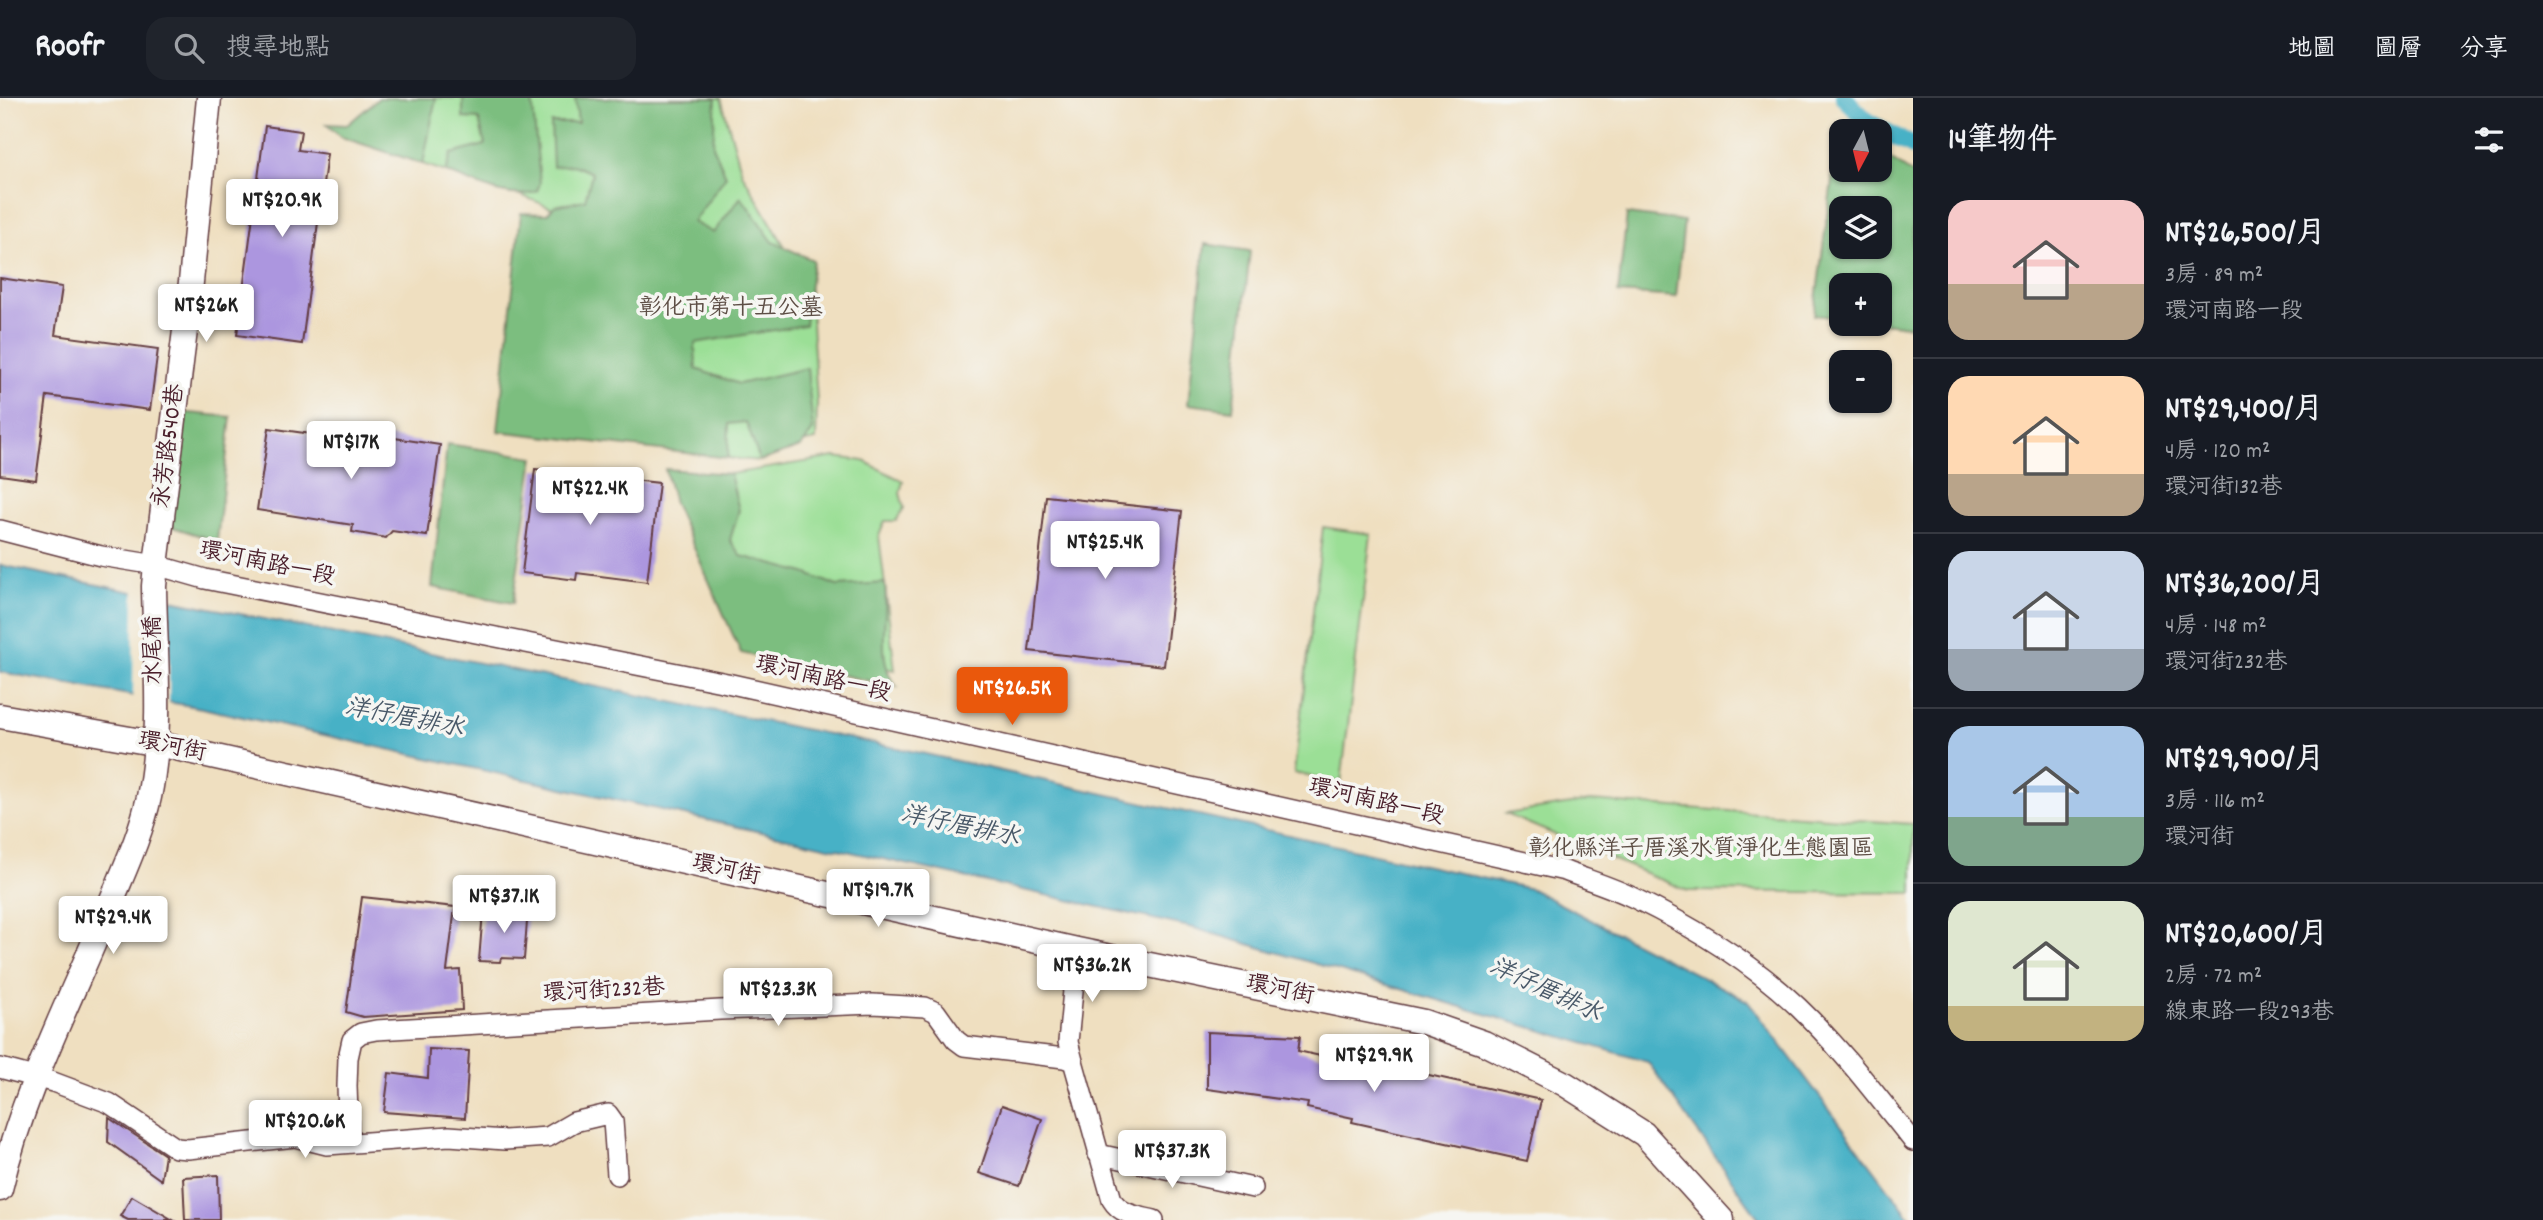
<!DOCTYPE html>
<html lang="zh-TW">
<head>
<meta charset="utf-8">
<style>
  :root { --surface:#171b24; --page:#20242c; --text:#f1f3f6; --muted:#9ea1a6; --line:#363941; --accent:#ea580c }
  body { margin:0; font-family:Dekko,"LXGW WenKai TC",sans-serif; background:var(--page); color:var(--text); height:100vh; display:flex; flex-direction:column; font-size:26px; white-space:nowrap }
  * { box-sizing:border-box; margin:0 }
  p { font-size:23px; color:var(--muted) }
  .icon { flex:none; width:38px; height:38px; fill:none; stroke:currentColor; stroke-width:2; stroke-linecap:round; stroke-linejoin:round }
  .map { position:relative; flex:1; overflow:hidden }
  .sheet { display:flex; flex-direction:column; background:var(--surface); width:630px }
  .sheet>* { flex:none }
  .needle { width:46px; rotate:187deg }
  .tools { position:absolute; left:1829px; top:21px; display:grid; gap:14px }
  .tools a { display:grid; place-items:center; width:63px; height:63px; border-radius:14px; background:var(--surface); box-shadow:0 2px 5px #0004; font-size:35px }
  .price { position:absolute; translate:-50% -60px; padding:0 16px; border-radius:7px; background:#fff; color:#222; font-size:23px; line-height:46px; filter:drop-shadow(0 2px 4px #0008) }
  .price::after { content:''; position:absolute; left:50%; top:42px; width:21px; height:16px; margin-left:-10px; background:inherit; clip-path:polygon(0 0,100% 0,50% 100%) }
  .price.active { background:var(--accent); color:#fff }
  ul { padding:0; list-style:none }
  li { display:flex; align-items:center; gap:21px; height:175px; padding:0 35px }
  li+li { border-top:2px solid var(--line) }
  li span { display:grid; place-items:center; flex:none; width:196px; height:140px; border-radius:21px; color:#555 }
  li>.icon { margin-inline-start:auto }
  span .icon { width:84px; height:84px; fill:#fffc; stroke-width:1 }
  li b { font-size:30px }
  h2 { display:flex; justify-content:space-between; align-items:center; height:84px; padding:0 35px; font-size:30px }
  header { display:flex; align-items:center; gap:42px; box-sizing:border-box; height:98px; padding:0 35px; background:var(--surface); border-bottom:2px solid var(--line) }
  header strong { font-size:33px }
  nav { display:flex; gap:38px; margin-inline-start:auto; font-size:24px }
  .search { width:490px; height:63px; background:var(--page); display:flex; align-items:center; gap:18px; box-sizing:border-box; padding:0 24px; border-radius:21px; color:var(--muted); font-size:26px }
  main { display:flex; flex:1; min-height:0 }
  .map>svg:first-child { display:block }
  .green { fill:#9bdf96; stroke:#727f60; stroke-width:2 }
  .forest { fill:#7cbe7f; stroke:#636e55; stroke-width:2; fill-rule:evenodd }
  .water { fill:#47b1c6; stroke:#486878; stroke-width:2 }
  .pier { fill:#efdfc0 }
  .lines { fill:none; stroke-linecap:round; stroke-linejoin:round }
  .canal { stroke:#47b1c6; stroke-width:18 }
  .building { fill:#ac96df }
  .minor-casing { stroke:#633c41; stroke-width:22 }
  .tertiary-casing { stroke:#633c41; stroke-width:27 }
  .minor { stroke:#fff; stroke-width:19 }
  .tertiary { stroke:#fff; stroke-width:24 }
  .labels { text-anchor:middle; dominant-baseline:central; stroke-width:7; stroke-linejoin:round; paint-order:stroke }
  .park-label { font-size:23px; fill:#5e4f46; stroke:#f6f6f2 }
  .street-label { font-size:23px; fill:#4a1f2b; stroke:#f6f6f2 }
  .water-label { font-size:24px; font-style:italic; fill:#495969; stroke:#f6f6f2 }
</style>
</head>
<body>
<header>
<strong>Roofr</strong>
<div class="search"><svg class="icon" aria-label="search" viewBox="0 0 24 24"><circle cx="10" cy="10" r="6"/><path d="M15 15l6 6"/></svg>搜尋地點</div>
<nav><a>地圖</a><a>圖層</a><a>分享</a></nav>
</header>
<main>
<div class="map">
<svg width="1913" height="1122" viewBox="0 0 1913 1122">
  <rect width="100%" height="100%" fill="#f6f6f2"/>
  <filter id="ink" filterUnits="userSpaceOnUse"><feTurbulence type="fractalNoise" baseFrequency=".0143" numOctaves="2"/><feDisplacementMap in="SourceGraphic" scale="14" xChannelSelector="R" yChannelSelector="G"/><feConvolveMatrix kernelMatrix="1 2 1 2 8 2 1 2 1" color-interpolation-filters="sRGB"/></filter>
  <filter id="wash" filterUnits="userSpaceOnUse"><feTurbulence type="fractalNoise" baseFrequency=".00686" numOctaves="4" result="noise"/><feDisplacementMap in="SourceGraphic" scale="28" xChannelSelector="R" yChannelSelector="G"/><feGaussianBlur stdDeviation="1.57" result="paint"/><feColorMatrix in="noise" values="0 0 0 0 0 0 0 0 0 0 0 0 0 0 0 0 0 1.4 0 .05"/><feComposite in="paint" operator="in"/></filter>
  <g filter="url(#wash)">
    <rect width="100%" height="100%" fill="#efdfc0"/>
    <path class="green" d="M403,0H721L742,75L810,192L817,305L816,342L758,354L760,363L728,360V354L627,140L448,68L446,74L423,66L424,59Z
      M835,359L864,363L903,383L900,395L904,410L896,423H885L879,438L895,572L750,544L688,383L731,382L730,376Z
      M1323,429L1371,436L1341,685L1294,675Z
      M1590,703L1913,726V795L1688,793L1506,716Z"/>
    <path class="forest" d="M379,0H436L423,66L341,39L326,26L347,27Z
      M463,0H532L540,85L537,93C512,105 471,83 446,74L451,56L485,47L479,21L463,20Z
      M575,0H716L713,48L726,78L693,124L713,135L741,99L773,144L813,162L805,227L695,245L696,271L739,286L807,270L813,332L801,349L760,363L746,324L729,326L728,360L498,333L521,115L547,116L554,108L585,102L592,75L573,67L553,69L551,25H578Z
      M1839,30L1846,33H1841V72H1880V54L1913,76V228L1880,225V187H1841V220L1814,217ZM1841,110H1880V149H1841Z
      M1627,116L1684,123L1676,199L1618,195Z
      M1205,146L1250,153L1233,312L1188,306Z
      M179,314L231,319L217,443L166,427Z
      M447,346L534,359L513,505L432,489Z
      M665,371L730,376L739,412L730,442L741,458L805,475L837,488L885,485C889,519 874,562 897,589L741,555L674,405Z"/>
    <path class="water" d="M0,467L921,655L1531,791L1748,903L1912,1122H1760L1648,964L1194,830L202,610L0,574Z"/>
    <path class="pier" d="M134,490L169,497V608L133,601Z"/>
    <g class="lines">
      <path class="canal" d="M1844,0L1868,24L1913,48"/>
    </g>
    <g id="blocks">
      <path class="building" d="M265,28L301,33L298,52L327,56L302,246L237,237Z
        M0,180L62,189L55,237L158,251L150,312L47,298L36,382L0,377Z
        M269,330L361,343L362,335L440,347L427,438L392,433L386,440L352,434L353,427L257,412Z
        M535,371L659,385L647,484L577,475L576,482L522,475Z
        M1046,398L1182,413L1164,568L1029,553Z
        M362,799L455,809L447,873L460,872L462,912L363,919L346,914Z
        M507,810L528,811L524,861L501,860L500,864L479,863L483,813L506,814Z
        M1207,934L1300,938L1298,953L1365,968L1366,963L1541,1002L1527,1063L1352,1024L1353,1020L1307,1010L1308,1005L1207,991Z
        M429,951L469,953L465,1020L384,1014L389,975L428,980Z
        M1002,1007L1042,1021L1019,1088L979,1075Z
        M109,1020L165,1057L161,1082L108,1044Z
        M218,1077L219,1122H185L183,1079Z
        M132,1098L173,1122H128L120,1118Z"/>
    </g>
  </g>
  <g filter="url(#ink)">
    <use href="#blocks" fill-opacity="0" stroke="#633c41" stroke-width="2"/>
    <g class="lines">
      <g class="minor-casing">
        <path id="minor" d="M0,432L101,458L156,467L205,481L727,585L1565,773C1588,782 1612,789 1634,800C1692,828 1752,865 1798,909C1841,950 1876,997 1913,1043
          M1073,963L1068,944L1077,852
          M0,970L53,984L109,1005L176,1050L188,1051L295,1039L327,1047L449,1038L505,1042L548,1039L574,1024L608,1016L613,1023L617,1077
          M349,1045L347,988L348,960L352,942L361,935L376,932L720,912L873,906L925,909L936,914L956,942L964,948L1064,960L1073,963L1112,1102C1121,1117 1138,1118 1154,1122
          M1098,1056L1253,1090"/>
      </g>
      <g class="tertiary-casing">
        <path id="tertiary" d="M0,618L158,646L1077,852L1424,924L1484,945L1565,986L1644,1036L1722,1122
          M0,1091C24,989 72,900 111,804C125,770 141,736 149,699C163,631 155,558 154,488L156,467L191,184L209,0"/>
      </g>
      <use href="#minor" class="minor"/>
      <use href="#tertiary" class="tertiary"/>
    </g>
  </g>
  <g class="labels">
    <g class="park-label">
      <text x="731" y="211">彰化市第十五公墓</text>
      <text x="1701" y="752">彰化縣洋子厝溪水質淨化生態園區</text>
    </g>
    <g class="street-label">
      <text transform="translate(170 348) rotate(-83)">永芳路540巷</text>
      <text transform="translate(267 467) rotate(12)">環河南路一段</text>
      <text transform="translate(155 552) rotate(-91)">水尾橋</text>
      <text transform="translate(823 582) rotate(13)">環河南路一段</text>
      <text transform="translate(172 650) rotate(12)">環河街</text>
      <text transform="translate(1376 705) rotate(13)">環河南路一段</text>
      <text transform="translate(726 773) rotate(13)">環河街</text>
      <text transform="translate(1280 893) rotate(12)">環河街</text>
      <text transform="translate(604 894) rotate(-3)">環河街232巷</text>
    </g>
    <g class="water-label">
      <text transform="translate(404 621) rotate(11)">洋仔厝排水</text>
      <text transform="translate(960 729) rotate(12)">洋仔厝排水</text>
      <text transform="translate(1545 893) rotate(25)">洋仔厝排水</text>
    </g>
  </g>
</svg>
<div class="tools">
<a><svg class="needle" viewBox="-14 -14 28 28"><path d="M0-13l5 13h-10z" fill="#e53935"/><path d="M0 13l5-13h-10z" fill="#9ea1a6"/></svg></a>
<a><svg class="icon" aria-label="layers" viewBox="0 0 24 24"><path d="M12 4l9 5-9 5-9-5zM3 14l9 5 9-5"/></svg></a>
<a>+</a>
<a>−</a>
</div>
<b class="price" style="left:282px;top:141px">NT$20.9K</b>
<b class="price" style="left:206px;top:246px">NT$26K</b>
<b class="price" style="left:351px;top:383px">NT$17K</b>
<b class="price" style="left:590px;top:429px">NT$22.4K</b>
<b class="price" style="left:1105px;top:483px">NT$25.4K</b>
<b class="price active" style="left:1012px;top:629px">NT$26.5K</b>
<b class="price" style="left:878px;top:831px">NT$19.7K</b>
<b class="price" style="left:504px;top:837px">NT$37.1K</b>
<b class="price" style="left:113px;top:858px">NT$29.4K</b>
<b class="price" style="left:1092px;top:906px">NT$36.2K</b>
<b class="price" style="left:778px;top:930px">NT$23.3K</b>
<b class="price" style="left:1374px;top:996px">NT$29.9K</b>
<b class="price" style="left:305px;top:1062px">NT$20.6K</b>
<b class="price" style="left:1172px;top:1092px">NT$37.3K</b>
</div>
<section class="sheet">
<h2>14筆物件<svg class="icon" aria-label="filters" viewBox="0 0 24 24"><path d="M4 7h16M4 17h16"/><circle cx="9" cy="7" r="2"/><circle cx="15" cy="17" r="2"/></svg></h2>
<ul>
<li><span style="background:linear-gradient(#f6c9c9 60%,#b9a48a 0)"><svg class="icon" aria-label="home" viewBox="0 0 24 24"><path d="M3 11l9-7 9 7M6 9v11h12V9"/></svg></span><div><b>NT$26,500/月</b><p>3房 · 89 m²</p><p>環河南路一段</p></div></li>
<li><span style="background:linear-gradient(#ffd9b3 70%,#b9a48a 0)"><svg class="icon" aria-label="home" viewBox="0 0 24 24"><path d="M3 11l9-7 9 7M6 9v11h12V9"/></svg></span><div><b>NT$29,400/月</b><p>4房 · 120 m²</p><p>環河街132巷</p></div></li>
<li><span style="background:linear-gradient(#c9d6e8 70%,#9aa5b1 0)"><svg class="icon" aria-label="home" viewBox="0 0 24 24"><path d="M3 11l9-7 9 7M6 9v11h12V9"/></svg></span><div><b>NT$36,200/月</b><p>4房 · 148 m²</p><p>環河街232巷</p></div></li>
<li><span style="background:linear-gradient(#a9c7e8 65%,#7fa58c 0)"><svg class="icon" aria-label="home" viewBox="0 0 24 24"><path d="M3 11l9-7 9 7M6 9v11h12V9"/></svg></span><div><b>NT$29,900/月</b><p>3房 · 116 m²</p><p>環河街</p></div></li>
<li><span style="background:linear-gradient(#dfe7d0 75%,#c2b280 0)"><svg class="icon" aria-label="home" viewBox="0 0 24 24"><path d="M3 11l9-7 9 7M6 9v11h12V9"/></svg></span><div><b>NT$20,600/月</b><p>2房 · 72 m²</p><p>線東路一段293巷</p></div></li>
</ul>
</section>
</main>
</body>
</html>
